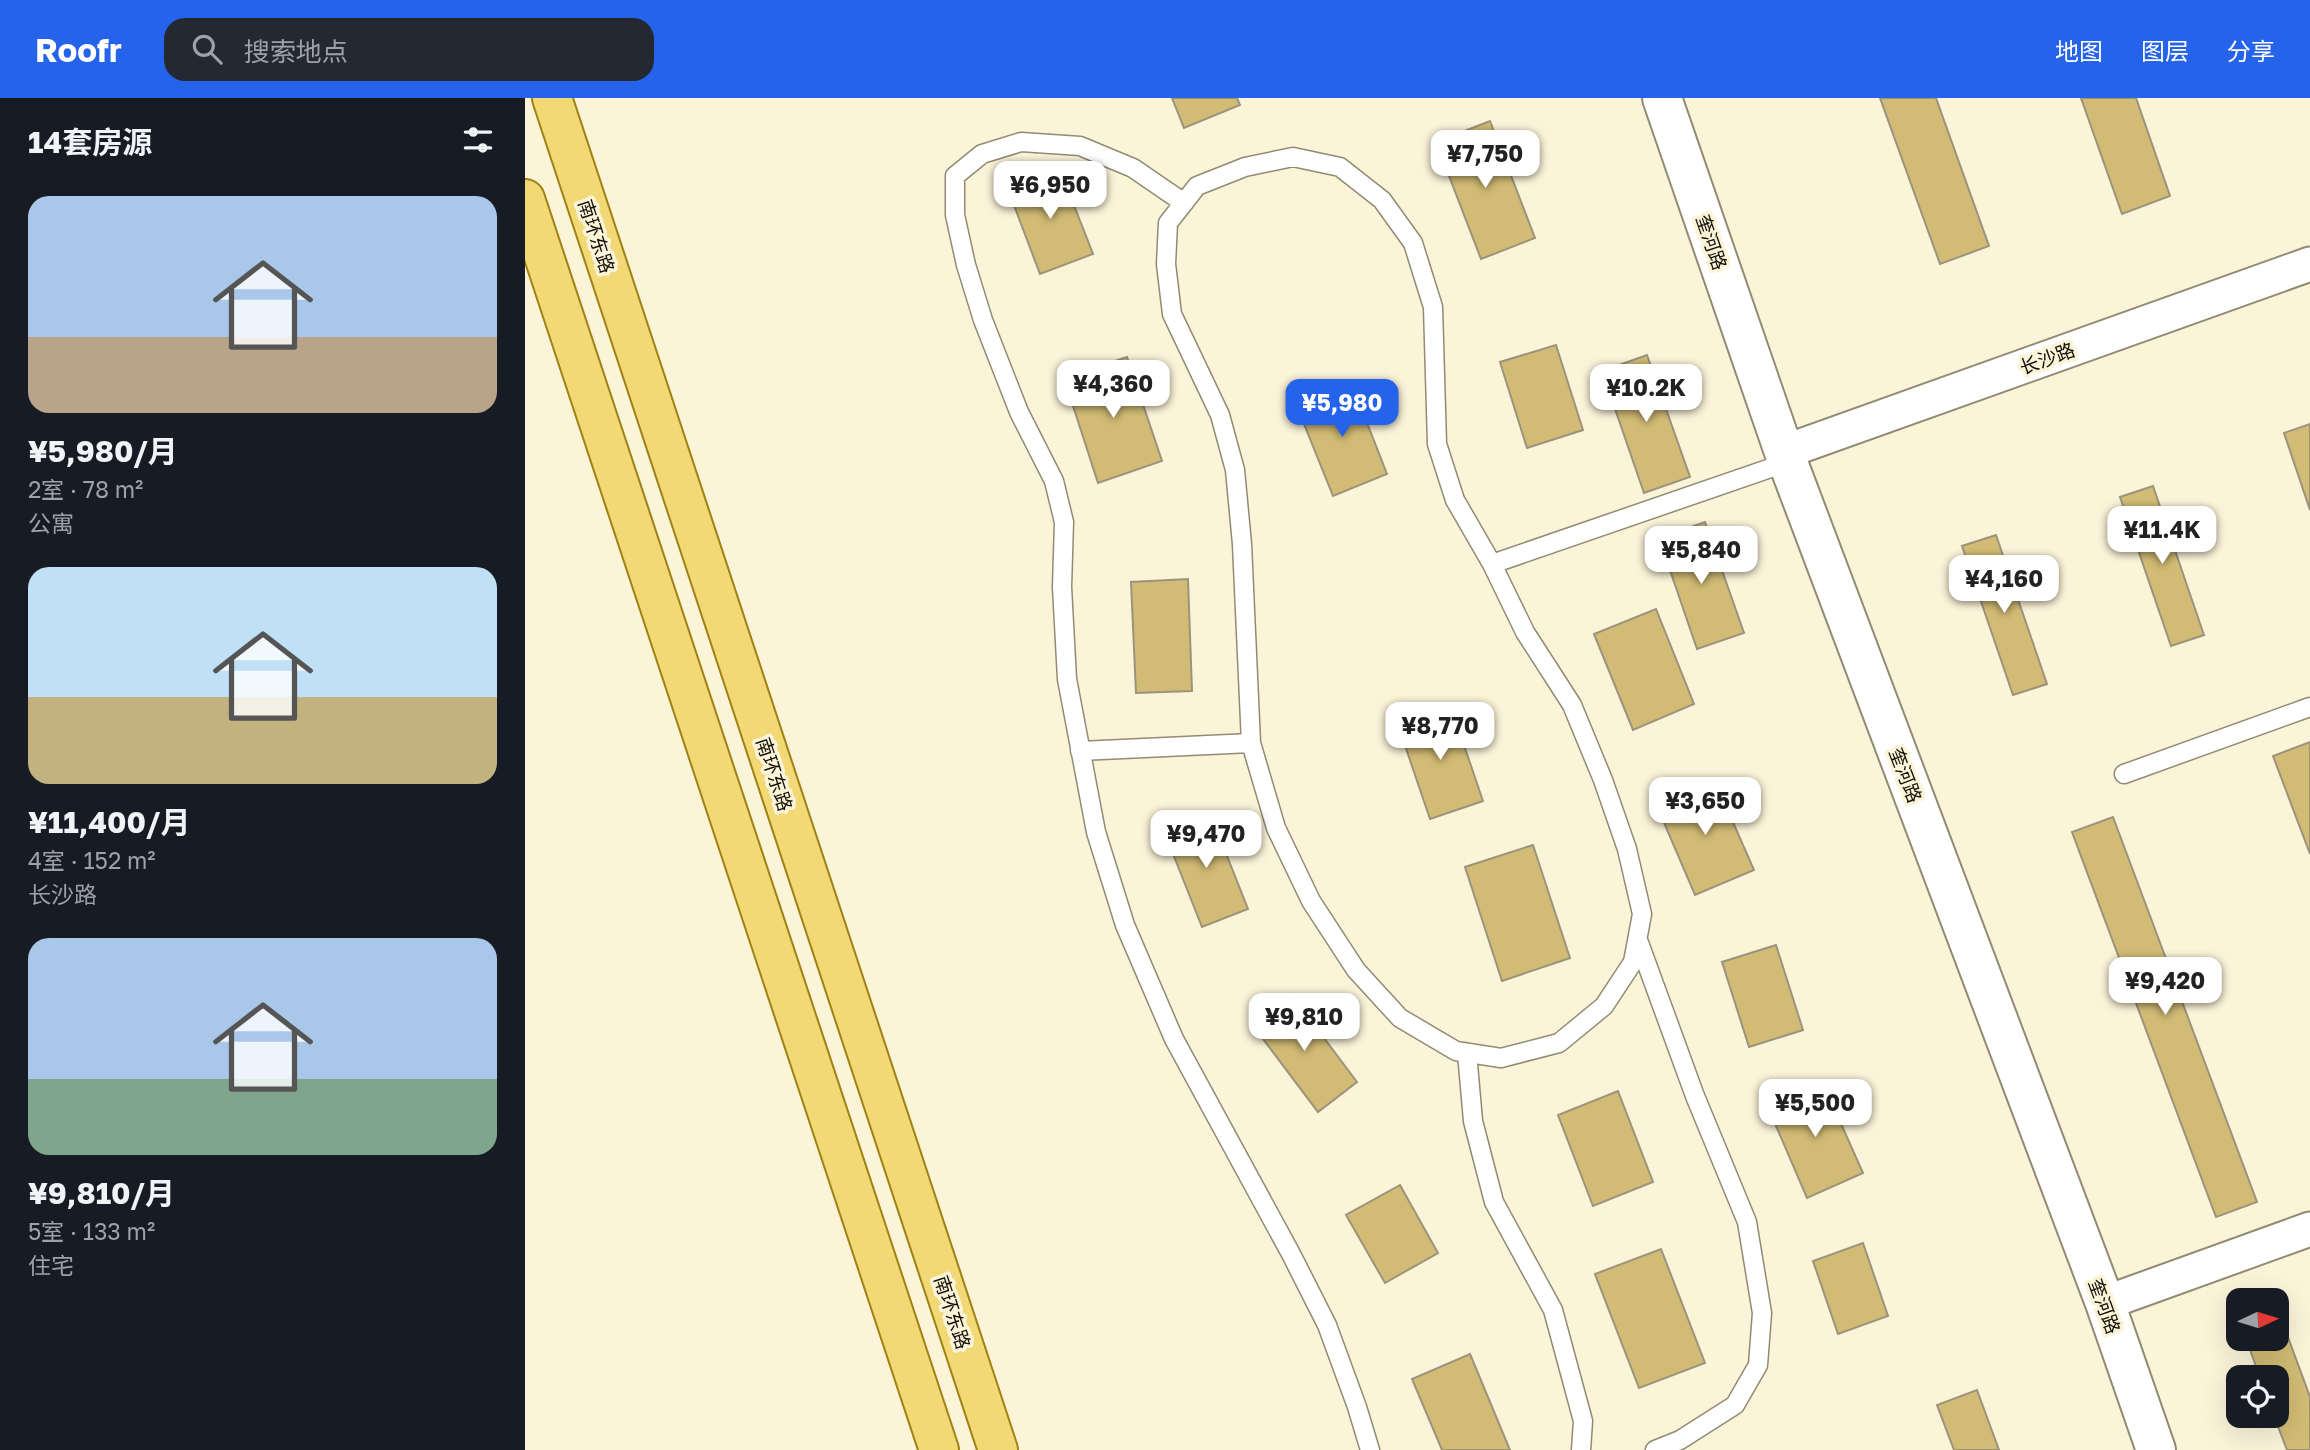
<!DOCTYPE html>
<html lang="zh">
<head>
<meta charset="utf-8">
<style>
  :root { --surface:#171b24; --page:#242831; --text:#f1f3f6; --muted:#9ea1a6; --accent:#2563eb }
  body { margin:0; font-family:"Golos Text","Noto Sans SC",sans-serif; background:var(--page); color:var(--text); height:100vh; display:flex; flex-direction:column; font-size:26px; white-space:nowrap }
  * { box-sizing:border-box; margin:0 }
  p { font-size:23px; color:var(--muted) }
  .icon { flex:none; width:38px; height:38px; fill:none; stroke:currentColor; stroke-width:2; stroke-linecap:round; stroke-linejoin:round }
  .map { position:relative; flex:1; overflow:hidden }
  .sheet { display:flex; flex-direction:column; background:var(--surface); width:525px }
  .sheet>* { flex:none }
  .needle { width:46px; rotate:86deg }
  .controls { position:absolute; left:1701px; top:1190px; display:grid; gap:14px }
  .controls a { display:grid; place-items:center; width:63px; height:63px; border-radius:14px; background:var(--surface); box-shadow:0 7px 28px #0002; font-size:35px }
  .price { position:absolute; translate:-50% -60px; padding:0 16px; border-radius:14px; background:#fff; color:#222; font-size:23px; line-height:46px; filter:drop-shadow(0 2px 4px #0008) }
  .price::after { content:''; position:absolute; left:50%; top:42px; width:21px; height:16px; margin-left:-10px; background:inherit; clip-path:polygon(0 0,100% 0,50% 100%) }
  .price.active { background:var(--accent); color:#fff }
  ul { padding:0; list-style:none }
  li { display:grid; align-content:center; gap:14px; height:371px; padding:0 28px }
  li span { display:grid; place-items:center; height:217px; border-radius:21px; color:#555 }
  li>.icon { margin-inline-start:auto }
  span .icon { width:126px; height:126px; fill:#fffc; stroke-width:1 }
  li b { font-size:30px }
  h2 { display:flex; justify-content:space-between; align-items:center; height:84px; padding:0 28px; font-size:30px }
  header { display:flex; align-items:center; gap:42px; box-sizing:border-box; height:98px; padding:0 35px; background:var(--accent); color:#fff }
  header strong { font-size:33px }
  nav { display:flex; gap:38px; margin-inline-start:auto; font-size:24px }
  .search { width:490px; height:63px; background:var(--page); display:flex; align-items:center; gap:18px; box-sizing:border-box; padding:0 24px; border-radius:21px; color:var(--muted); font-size:26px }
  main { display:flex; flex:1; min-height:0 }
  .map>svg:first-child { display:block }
  .building { fill:#d2bc75; stroke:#9b937b; stroke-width:2 }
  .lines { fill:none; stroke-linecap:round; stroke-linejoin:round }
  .lane-casing { stroke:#928a72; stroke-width:21 }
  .street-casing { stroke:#928a72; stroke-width:37 }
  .secondary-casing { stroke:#928a72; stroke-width:42 }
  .primary-casing { stroke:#9e8213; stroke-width:42 }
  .lane { stroke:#fff; stroke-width:18 }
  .street { stroke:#fff; stroke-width:33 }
  .secondary { stroke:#fff; stroke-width:38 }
  .primary { stroke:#f2d976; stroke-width:38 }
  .labels { text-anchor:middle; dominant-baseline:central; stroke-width:7; stroke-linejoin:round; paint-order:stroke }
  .street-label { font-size:19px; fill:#120f06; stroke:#fcf4d9 }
</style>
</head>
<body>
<header>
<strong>Roofr</strong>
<div class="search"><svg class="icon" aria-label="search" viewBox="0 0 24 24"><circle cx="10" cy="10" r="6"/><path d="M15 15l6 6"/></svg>搜索地点</div>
<nav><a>地图</a><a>图层</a><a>分享</a></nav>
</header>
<main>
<section class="sheet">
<h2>14套房源<svg class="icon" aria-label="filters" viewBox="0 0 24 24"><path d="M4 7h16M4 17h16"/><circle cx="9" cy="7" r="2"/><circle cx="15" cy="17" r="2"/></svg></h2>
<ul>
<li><span style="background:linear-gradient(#a9c7e8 65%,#b9a48a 0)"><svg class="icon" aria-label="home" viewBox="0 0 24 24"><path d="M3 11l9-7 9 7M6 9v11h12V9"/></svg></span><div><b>¥5,980/月</b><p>2室 · 78 m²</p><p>公寓</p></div></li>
<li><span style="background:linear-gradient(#bfe0f5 60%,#c2b280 0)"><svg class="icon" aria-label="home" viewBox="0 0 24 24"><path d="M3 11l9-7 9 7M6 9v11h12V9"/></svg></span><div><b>¥11,400/月</b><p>4室 · 152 m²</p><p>长沙路</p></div></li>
<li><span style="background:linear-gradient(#a9c7e8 65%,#7fa58c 0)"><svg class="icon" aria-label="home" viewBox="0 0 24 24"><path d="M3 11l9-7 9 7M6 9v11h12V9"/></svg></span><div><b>¥9,810/月</b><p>5室 · 133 m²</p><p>住宅</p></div></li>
</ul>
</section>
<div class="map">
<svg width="1785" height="1352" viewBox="0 0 1785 1352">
  <rect width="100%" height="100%" fill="#fcf4d9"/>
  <path class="building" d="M647,0H712L715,7L659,30Z
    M1355,0H1411L1464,148L1415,166Z
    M1556,0H1611L1645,98L1597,116Z
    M965,23L1010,140L956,161L911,44Z
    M534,69L568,156L515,176L482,89Z
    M1031,247L1058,332L1002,350L975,264Z
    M1122,257L1165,379L1119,395L1077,273Z
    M602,259L637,363L573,385L539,280Z
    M826,284L862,376L808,398L771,306Z
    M1785,326V412L1759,335Z
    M1628,388L1679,537L1646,548L1595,399Z
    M1180,424L1219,535L1172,551L1134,440Z
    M1471,437L1522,586L1488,597L1437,448Z
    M663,481L667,593L611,595L606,484Z
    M1131,511L1169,606L1108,632L1069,536Z
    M925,606L958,703L905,721L872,624Z
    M1785,644V756L1748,658Z
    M1189,681L1229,772L1170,797L1131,706Z
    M685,715L723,811L677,829L639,733Z
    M1588,719L1732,1104L1691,1119L1547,734Z
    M1008,747L1045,860L977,883L940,769Z
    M1251,847L1278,932L1224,949L1197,864Z
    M766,896L832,984L793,1014L726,925Z
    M1297,983L1338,1075L1282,1100L1242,1007Z
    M1093,993L1128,1084L1068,1108L1033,1017Z
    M875,1087L913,1155L860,1185L821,1117Z
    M1338,1145L1363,1218L1313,1236L1288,1163Z
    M1136,1151L1180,1265L1114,1290L1070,1176Z
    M1754,1215L1785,1299V1352H1762L1749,1318H1752V1279H1735L1721,1241H1752V1216Z
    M945,1256L985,1352H917L887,1281Z
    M1452,1292L1474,1352H1429L1412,1307Z"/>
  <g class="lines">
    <g class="lane-casing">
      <path id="lane" d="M768,59L815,69L857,102L888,145L908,209L912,346L930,402L967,466L1000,534L1047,607L1078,682L1102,751L1117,816L1108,864L1079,908L1034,945L976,960L931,953L875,920L831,872L786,803L751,730L726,645L717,446L710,372L695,317L647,216L641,166L643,125L672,88L720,69Z
        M659,105L608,70L555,48L496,44L457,56L430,78V117L441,167L458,222L494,314L529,383L539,424L537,489L542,581L571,734L600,827L649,941L766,1156L802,1227L832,1309L845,1352
        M967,466L1263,364
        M555,653L726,645
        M1599,676L1785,609
        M1113,842L1170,998L1222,1124L1237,1215L1233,1267L1210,1307L1155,1342L1130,1352
        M942,955L948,1023L969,1104L1028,1212L1058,1323L1056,1352"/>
    </g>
    <g class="street-casing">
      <path id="street" d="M1259,354L1785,166
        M1580,1205L1785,1131"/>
    </g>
    <g class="secondary-casing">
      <path id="secondary" d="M1137,0L1259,354L1580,1205L1631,1352"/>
    </g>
    <g class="primary-casing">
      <path id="primary" d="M27,0L473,1352
        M0,101L414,1352"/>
    </g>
    <use href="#lane" class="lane"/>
    <use href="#street" class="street"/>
    <use href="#secondary" class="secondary"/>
    <use href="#primary" class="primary"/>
  </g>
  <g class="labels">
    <g class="street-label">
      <text transform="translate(72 138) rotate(72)">南环东路</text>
      <text transform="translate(1187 144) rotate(71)">奎河路</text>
      <text transform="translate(1522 260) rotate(-20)">长沙路</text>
      <text transform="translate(250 676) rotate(72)">南环东路</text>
      <text transform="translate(1381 677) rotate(69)">奎河路</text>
      <text transform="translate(1580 1208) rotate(70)">奎河路</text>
      <text transform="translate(428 1214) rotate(72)">南环东路</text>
    </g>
  </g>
</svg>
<div class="controls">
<a><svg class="needle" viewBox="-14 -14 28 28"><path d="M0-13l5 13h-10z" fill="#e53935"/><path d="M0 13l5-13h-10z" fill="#9ea1a6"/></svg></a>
<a><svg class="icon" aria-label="locate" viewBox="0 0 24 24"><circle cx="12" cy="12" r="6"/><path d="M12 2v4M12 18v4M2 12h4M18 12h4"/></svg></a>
</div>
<b class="price" style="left:960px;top:92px">¥7,750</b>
<b class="price" style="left:525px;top:123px">¥6,950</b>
<b class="price" style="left:588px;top:322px">¥4,360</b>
<b class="price" style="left:1121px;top:326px">¥10.2K</b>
<b class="price active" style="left:817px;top:341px">¥5,980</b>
<b class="price" style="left:1637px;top:468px">¥11.4K</b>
<b class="price" style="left:1176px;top:488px">¥5,840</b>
<b class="price" style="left:1479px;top:517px">¥4,160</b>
<b class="price" style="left:915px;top:664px">¥8,770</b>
<b class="price" style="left:1180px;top:739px">¥3,650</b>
<b class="price" style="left:681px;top:772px">¥9,470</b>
<b class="price" style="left:1640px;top:919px">¥9,420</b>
<b class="price" style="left:779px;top:955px">¥9,810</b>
<b class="price" style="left:1290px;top:1041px">¥5,500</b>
</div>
</main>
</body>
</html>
